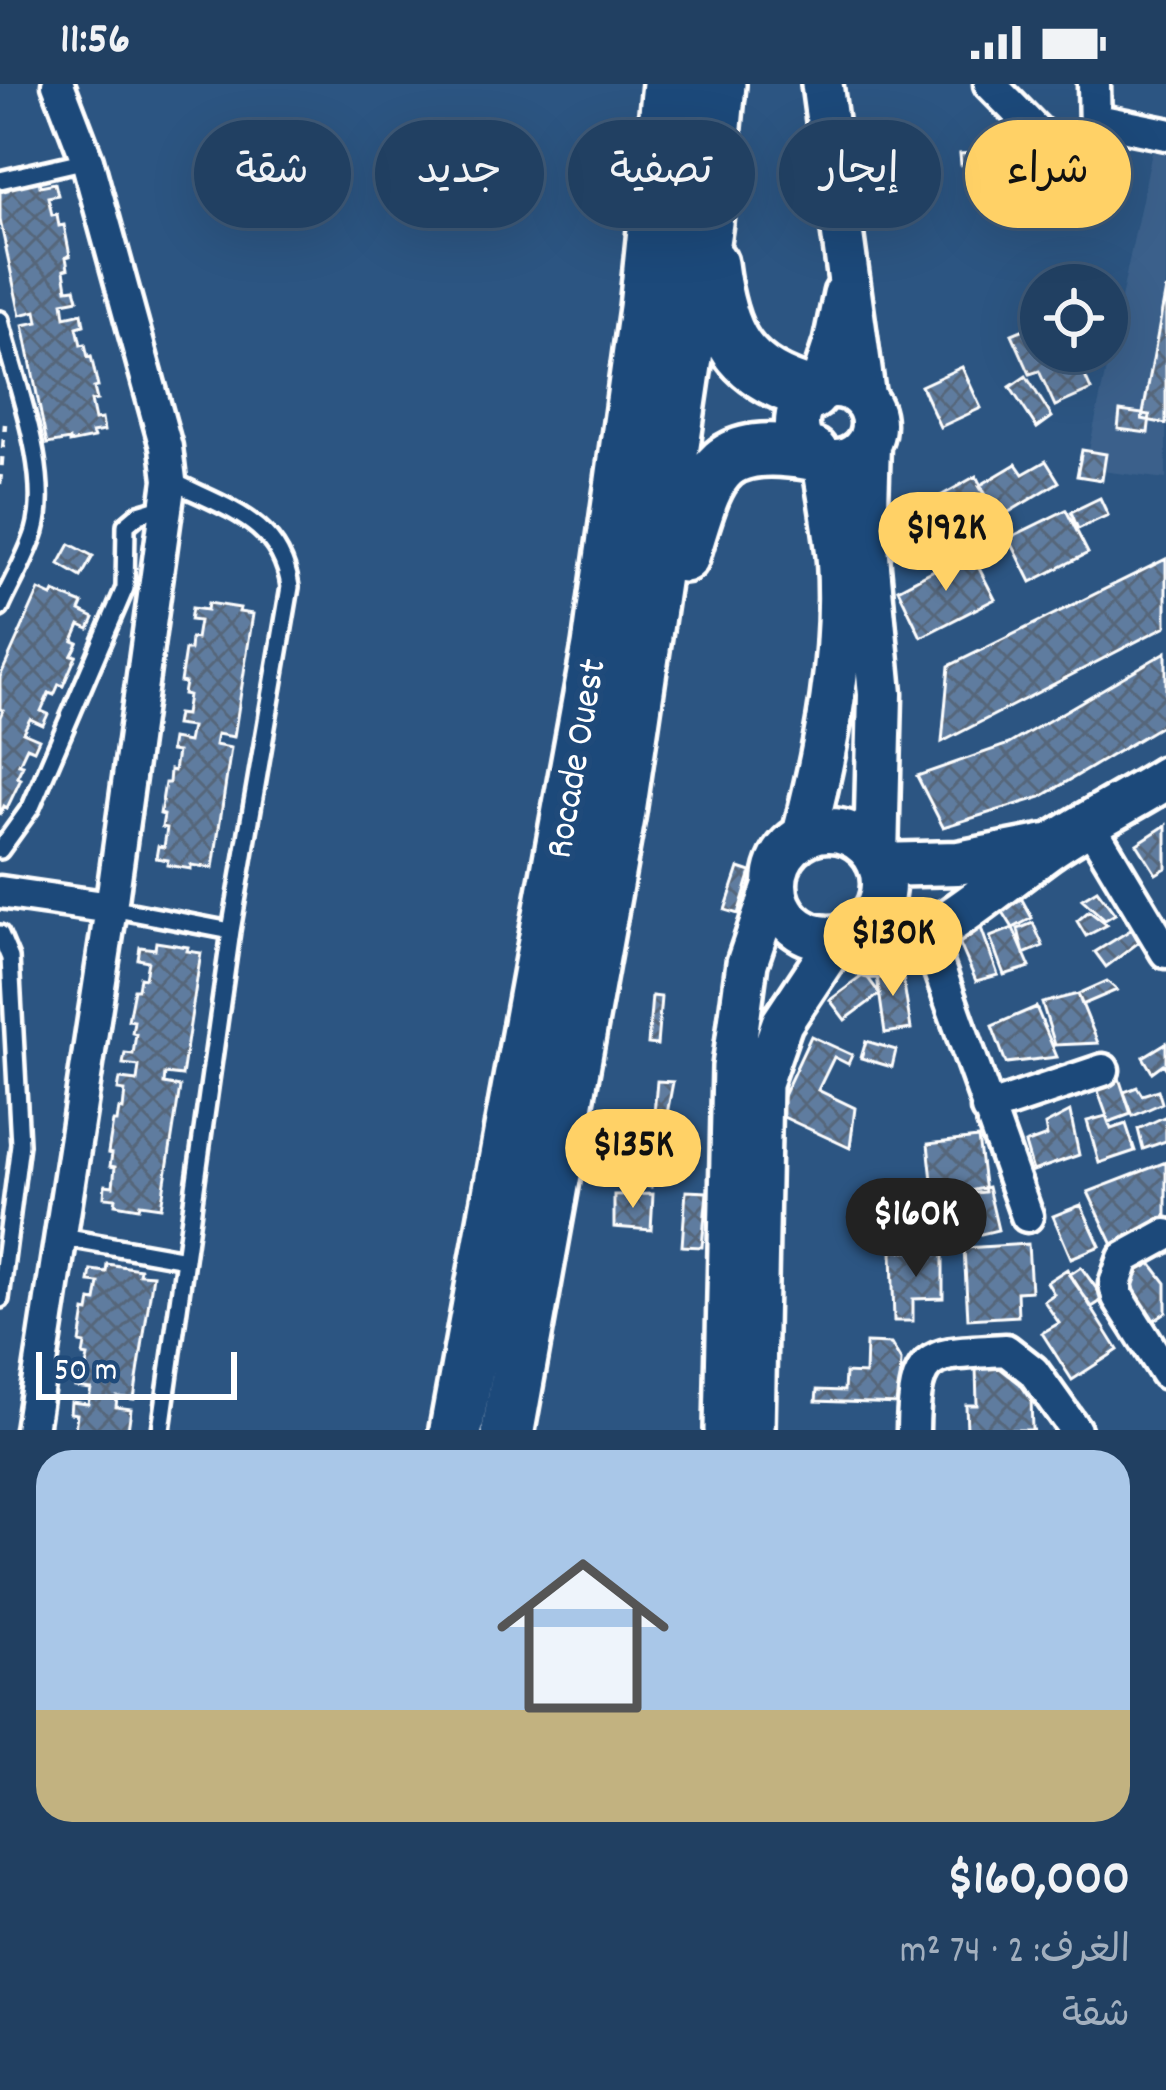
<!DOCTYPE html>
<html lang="ar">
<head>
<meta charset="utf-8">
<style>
  :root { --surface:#214062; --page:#294768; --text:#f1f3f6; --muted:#a2afbe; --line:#3e5977; --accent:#ffd166 }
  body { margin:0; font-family:Dekko,"Playpen Sans Arabic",sans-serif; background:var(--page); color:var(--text); direction:rtl; height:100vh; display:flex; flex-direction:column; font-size:45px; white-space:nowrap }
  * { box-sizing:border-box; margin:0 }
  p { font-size:39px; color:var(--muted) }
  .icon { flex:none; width:66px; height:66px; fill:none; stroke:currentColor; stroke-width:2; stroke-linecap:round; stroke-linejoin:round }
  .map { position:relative; height:1346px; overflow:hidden; direction:ltr }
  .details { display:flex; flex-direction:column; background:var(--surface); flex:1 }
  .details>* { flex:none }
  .hud { position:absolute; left:36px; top:36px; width:1095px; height:108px; direction:rtl; display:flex; gap:24px }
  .buttons { position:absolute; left:1020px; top:180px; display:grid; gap:24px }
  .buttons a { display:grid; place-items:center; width:108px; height:108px; border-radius:50%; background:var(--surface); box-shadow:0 12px 48px #0002,0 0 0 3px var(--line); font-size:60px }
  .scale { position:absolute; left:36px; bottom:30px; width:201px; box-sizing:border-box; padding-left:12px; border:6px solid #fff; border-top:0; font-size:33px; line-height:42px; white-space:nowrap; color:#fff; -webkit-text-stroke:9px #1f4a7a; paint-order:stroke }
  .price { position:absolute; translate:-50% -102px; padding:0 27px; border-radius:42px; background:var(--accent); color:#111; font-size:39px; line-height:78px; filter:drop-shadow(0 3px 6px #0008) }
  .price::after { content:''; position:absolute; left:50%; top:72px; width:36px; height:27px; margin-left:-18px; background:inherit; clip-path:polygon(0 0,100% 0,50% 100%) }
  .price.on { background:#222; color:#fff }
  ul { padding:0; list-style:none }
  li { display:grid; align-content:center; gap:24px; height:636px; padding:0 36px }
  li+li { border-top:3px solid var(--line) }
  li span { display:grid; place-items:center; height:372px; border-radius:36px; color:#555 }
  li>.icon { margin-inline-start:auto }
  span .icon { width:216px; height:216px; fill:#fffc; stroke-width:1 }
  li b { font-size:51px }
  .tag { padding:0 42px; border-radius:54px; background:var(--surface); box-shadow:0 12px 48px #0002,0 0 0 3px var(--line); font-size:42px; line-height:108px }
  .tag.on { background:var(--accent); color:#111 }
  .status { display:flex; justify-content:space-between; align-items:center; height:84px; padding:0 60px; background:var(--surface); direction:ltr }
  .status svg { height:33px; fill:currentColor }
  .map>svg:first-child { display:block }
  .built { fill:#3b618b }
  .building { fill:url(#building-cross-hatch); stroke:#fff; stroke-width:3 }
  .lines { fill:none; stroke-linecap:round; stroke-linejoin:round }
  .service-casing { stroke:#fff; stroke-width:24 }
  .minor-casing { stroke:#fff; stroke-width:39 }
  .tertiary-casing { stroke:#fff; stroke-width:48 }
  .secondary-casing { stroke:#fff; stroke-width:51 }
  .trunk-casing { stroke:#fff; stroke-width:60 }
  .path { stroke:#fff; stroke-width:4.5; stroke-dasharray:9 9; stroke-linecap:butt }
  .service { stroke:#1f4a7a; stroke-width:15 }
  .minor { stroke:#1f4a7a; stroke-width:30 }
  .tertiary { stroke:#1f4a7a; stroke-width:39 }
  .secondary { stroke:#1f4a7a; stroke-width:42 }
  .trunk { stroke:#1f4a7a; stroke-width:51 }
  .labels { text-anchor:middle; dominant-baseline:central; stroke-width:12; stroke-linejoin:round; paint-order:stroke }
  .street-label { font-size:39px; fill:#fff; stroke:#1f4a7a }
</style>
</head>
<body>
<div class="status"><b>11:56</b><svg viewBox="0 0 49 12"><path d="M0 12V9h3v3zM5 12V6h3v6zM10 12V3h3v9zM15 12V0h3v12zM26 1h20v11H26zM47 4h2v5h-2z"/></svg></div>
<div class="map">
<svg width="1166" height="1346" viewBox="0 0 1166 1346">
  <defs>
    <pattern id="building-cross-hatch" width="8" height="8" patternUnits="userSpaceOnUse" patternTransform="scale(3)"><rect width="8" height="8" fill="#5e7c9f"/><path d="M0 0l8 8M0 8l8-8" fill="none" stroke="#56667a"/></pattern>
  </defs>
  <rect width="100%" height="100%" fill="#2c5582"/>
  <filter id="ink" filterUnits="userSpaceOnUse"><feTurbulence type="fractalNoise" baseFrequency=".00833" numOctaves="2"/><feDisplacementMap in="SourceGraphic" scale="24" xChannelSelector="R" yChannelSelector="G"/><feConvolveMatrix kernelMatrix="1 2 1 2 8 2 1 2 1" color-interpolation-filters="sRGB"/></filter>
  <g filter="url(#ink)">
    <path class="built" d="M1152,68L1166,70V395L1085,385Z"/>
    <path class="building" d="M1012,67L1013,77L961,81L960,70Z
      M39,95L40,102L55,99L58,111L48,113L52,131L57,130L59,142L64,141L70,172L66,173L68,185L64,186L67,205L75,204L78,215L63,218L65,233L82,229L84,241L77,243L81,261L85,260L88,273L91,272L98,303L94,304L97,316L91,317L95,336L102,335L104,347L92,349L94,354L69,359V356L47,360L23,241L38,238L36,227L20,231L0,136V108L8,106L7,102Z
      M1166,205V340L1142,335Z
      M1041,238V267H1074L1091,306L1055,322L1039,287L1030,290L1012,250Z
      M962,283L981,324L940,343L921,302Z
      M1026,292L1052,333L1037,344L1010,303Z
      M1120,327L1150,331L1148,349L1118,345Z
      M1082,366L1106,370L1102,396L1077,392Z
      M1046,377L1059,398L999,434L979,402L1016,380L1023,390Z
      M976,392L991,421L959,439L935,415Z
      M1100,414L1108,431L1078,445L1071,428Z
      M903,417L911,437L936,427L945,451L881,478L872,456L886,451L877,428Z
      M1066,426L1088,469L1031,498L1009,454Z
      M70,460L93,472L81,493L59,480Z
      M970,467L995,515L921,553L898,505Z
      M1166,475V542L942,658L949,582Z
      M39,506L52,512L54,508L83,520L80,527L94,534L89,545L80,541L73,557L78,559L72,571L76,572L63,602L59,600L54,611L49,609L41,627L48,630L43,641L30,635L23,648L39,655L34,666L27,663L19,680L23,681L17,693L21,695L7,724L4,722L0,731V633L3,626L0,625V593Z
      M208,519L240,524L239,528L253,530L234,653L217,650L215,661L231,664L213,784L191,781V785L167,781L168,776L156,774L158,762L164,763L167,744L162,743L164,731L160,730L165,699H169L170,686L174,687L177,668L170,667L172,655L188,658L191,643L175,641L177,630L185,631L188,611L183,610L185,599L180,598L185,566H190L191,554L196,555L199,537L190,536L192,524L207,526Z
      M1166,568V639L1041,713L943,743L917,692L1009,660Z
      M1166,741V784L1156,790L1137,760Z
      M739,784L751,788L738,830L725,826Z
      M1097,806L1115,830L1105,836L1082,815Z
      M1020,812L1032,834L1013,844L1000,823Z
      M1089,827L1107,841L1086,852L1077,837Z
      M1033,839L1043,862L1024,870L1018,845Z
      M980,841L998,891L976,897L956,851Z
      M1013,844L1030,883L1004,891L990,853Z
      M1132,845L1139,858L1106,883L1095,868Z
      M156,858L188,863L187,867L201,869L182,992L165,990L164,1000L180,1003L161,1123L140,1120L139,1124L115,1120L116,1114L104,1113L105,1101L113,1102L115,1083L110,1082L112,1070L108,1069L113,1038H117L119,1025L123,1026L125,1007L118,1006L120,995L137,997L139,982L123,980L125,969L133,970L136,950L132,949L134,937L128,936L134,905H138L140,893L145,894L148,877L138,875L140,863L155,865Z
      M901,881L911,945L885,949L876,885Z
      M865,890L880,910L845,936L830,916Z
      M1107,897L1117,906L1082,921L1078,910Z
      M1078,910L1098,959L1055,961L1042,919Z
      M652,912L661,913L657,961L648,960Z
      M1036,923L1057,973L1006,979L992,942Z
      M811,952L852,971L848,980L834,973L818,1006L855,1024L850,1064L775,1029Z
      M866,957L896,966L892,983L861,974Z
      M1166,959V984L1163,980L1152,988L1143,973Z
      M1118,991L1131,1030L1109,1038L1095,999Z
      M657,997L673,998L666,1035L654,1029Z
      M1137,1003L1142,1011L1158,1006L1162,1019L1133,1032L1124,1008Z
      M1070,1028L1079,1071L1033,1087L1025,1060L1047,1052L1045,1041Z
      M1106,1032L1111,1045L1126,1040L1135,1067L1099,1079L1087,1037Z
      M1166,1032V1057L1143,1065L1138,1045Z
      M978,1054L985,1108L934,1114L928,1060Z
      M654,1065L651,1103L616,1098L619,1067Z
      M1166,1078V1137L1113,1161L1088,1108Z
      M988,1103L998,1146L952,1157L942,1113Z
      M686,1107L707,1108L702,1163L682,1162Z
      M653,1110L651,1146L614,1143V1111Z
      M1081,1121L1100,1162L1071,1174L1053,1132Z
      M1028,1160L1031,1207L1017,1208L1018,1232L968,1235L964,1164Z
      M943,1166V1214L913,1215V1237H894L892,1167Z
      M1150,1178L1166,1199V1228L1151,1238L1126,1195Z
      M107,1180L140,1185L139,1190L153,1191L134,1315L117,1313L116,1323L131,1325L128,1346H75L77,1330L70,1329L71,1318L88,1320L91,1305L75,1303L77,1292L84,1293L88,1273L83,1272L85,1260L80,1259L85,1227L89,1228L91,1216L96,1217L99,1199L89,1198L91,1186L106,1188Z
      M1081,1183L1104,1215L1092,1223L1069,1191Z
      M1067,1185L1118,1266L1072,1296L1042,1249L1059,1239L1044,1217L1054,1210L1047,1198Z
      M866,1259L891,1260L901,1277L899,1320L816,1317L817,1306L844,1307L845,1289L865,1290Z
      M1030,1281L1032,1346H1035H967L966,1321H977L976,1283Z"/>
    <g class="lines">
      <g class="service-casing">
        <path id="service" d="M0,96L87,76
          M0,236C14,295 52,388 35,447C27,473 11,499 0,524
          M0,766L31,723L125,504L126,441L139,430L166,422
          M111,824L231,847
          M0,850L10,874L20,1060L0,1215
          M62,1153L185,1175
          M161,1346L231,847L290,503C281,436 224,424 170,396"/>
      </g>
      <g class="minor-casing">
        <path id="minor" d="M990,0L1048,59L1064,65L1082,59L1095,46L1094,0
          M1097,36L1166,50
          M1090,741L1166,868
          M0,808L111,824
          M927,851L1027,1132
          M987,1025L1103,986
          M1166,1151L1124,1174L1115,1200L1118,1213L1166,1289
          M31,1346L111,824L170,396L166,363L87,76L58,0
          M913,1346C914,1263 932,1271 1006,1266L1033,1287L1075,1346"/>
      </g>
      <g class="tertiary-casing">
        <path id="tertiary" d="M822,0L865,315
          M819,305L834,259L844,210
          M725,1346L733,983L747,879L775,797
          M754,1346L761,999L782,939L839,853"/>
      </g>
      <g class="secondary-casing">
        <path id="secondary" d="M797 340a38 38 0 1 1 76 0a38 38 0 1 1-76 0Z
          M868,360L865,451L880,610L876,773
          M775 800a54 54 0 1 1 108 0a54 54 0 1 1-108 0Z
          M804,752C827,662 845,570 839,477C836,443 829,409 824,376
          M880,781L958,779L1046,762
          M847,850L870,870C913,877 1014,787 1053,761C1089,737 1129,717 1166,694"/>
      </g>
      <g class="trunk-casing">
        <path id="trunk" d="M711,180C720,252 738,290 811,310
          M683,472C709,388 712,353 812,370
          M456,1346L599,562L646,224L669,0
          M508,1346L619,728L706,138L719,0"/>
      </g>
      <path class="path" d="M0,400L5,340"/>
      <use href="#service" class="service"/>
      <use href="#minor" class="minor"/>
      <use href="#tertiary" class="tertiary"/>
      <use href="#secondary" class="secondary"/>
      <use href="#trunk" class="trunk"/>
    </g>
  </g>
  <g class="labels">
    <g class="street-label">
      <text transform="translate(579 675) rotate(-80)">Rocade Ouest</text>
    </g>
  </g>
</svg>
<div class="buttons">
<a><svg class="icon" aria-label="locate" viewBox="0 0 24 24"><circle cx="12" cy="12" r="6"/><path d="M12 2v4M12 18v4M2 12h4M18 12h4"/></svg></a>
</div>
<div class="scale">50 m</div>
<b class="price" style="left:946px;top:510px">$192K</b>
<b class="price" style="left:893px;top:915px">$130K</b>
<b class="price" style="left:633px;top:1127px">$135K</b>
<b class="price on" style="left:916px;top:1196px">$160K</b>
<div class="hud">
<a class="tag on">شراء</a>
<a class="tag">إيجار</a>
<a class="tag">تصفية</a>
<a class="tag">جديد</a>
<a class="tag">شقة</a>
</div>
</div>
<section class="details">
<ul>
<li><span style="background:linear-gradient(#a9c7e8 70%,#c2b280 0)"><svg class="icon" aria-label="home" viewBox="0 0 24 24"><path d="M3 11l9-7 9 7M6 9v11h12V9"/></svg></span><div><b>$160,000</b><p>الغرف: 2 · 74 m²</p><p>شقة</p></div></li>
</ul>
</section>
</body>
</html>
